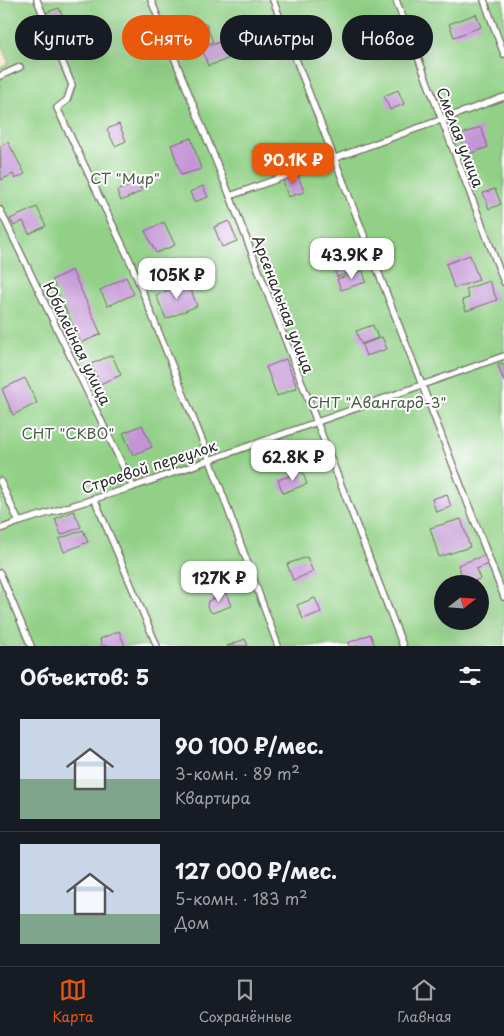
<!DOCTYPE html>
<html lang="ru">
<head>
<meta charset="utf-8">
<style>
  :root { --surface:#171b24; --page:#242831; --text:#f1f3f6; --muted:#9ea1a6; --line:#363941; --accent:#ea580c }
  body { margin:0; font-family:"Playpen Sans",sans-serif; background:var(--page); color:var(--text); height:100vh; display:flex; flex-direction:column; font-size:19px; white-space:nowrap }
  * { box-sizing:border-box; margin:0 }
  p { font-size:16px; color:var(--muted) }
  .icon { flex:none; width:28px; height:28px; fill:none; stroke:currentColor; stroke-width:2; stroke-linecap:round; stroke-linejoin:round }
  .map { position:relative; height:646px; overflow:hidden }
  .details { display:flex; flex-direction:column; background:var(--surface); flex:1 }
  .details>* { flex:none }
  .banner { position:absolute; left:15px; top:15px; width:475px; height:45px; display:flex; gap:10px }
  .needle { width:32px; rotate:73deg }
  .fabs { position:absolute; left:434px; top:575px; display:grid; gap:10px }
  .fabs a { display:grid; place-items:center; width:55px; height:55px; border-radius:50%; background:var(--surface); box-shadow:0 5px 20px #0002; font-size:25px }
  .price { position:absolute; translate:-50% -42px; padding:0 11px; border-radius:10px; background:#fff; color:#222; font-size:16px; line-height:32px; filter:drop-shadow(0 1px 2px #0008) }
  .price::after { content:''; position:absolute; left:50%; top:30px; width:15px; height:11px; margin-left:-8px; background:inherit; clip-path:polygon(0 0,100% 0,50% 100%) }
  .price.on { background:var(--accent); color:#fff }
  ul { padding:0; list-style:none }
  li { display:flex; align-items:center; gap:15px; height:125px; padding:0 20px }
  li+li { border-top:1px solid var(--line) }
  li span { display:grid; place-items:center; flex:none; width:140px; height:100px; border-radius:0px; color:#555 }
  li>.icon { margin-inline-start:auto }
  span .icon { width:60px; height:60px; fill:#fffc; stroke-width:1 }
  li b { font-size:21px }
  h2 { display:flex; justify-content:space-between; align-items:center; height:60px; padding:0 20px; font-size:21px }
  .pill { padding:0 18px; border-radius:22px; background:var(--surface); box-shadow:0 5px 20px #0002; font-size:18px; line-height:45px }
  .pill.on { background:var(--accent); color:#fff }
  .menu { display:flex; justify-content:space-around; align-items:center; height:70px; border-top:1px solid var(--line); background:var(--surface); font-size:14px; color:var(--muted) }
  .menu a { display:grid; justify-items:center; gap:2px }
  .menu .on { color:var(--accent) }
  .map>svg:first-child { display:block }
  .green { fill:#91d086; stroke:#5e7e58; fill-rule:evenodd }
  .building { fill:#c495d6 }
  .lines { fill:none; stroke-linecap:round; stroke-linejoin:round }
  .service-casing { stroke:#726c64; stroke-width:8 }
  .service { stroke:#fff; stroke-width:5.5 }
  .labels { text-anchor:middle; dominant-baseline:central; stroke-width:4; stroke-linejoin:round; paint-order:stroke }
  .street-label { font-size:15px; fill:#2b2b2b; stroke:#fff }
  .park-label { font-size:15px; fill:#4a5d46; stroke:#fff }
</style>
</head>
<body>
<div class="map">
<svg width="504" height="646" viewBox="0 0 504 646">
  <rect width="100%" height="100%" fill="#fff"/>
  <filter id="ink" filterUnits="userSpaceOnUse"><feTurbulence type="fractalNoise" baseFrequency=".02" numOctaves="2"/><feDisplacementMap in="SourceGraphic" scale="10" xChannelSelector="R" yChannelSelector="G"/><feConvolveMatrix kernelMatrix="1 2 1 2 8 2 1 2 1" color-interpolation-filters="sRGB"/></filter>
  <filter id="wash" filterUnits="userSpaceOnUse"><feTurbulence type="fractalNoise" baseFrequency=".0096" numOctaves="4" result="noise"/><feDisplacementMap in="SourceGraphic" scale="20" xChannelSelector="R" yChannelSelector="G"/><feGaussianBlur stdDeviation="1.12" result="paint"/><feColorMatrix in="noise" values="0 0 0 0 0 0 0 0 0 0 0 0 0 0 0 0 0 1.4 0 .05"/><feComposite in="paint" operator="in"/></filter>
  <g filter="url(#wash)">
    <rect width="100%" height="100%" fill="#f5e5ce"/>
    <path class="green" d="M0,0H504V646H0V68L9,63L0,43ZM442,584H480V621H442Z"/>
    <g id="blocks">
      <path class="building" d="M59,8L65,23L51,28L45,13Z
        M476,14L481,27L454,37L449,24Z
        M206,24L213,42L189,51L182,33Z
        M91,29L97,49L78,55L72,36Z
        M222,41L228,59L208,66L202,49Z
        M398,90L404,104L390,110L384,96Z
        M119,124L126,141L115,146L107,129Z
        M481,127L488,147L466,155L459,135Z
        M191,138L201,169L181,175L171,145Z
        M8,142L25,174L15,179L13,174L1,180L0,146Z
        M297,172L304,192L288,197L282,177Z
        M138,182L142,191L121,201L117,191Z
        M203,186L208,197L194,202L190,192Z
        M495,189L501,204L489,209L483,193Z
        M37,207L46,226L29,234L23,221L14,226L10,219Z
        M229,221L237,241L222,247L214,227Z
        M164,222L175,245L156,253L145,231Z
        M470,255L479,280L454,288L446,264Z
        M358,258L362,268L337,277L333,266Z
        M72,270L101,334L81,343L52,280Z
        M363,271L366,282L341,290L337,279Z
        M126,277L134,294L108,306L100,290Z
        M489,281L497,300L466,311L462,300L469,298L466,289Z
        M188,282L197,306L166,319L156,295Z
        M373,325L378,338L361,344L356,331Z
        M382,337L387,349L366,356L362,345Z
        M112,355L121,375L100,384L91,364Z
        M286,359L297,388L277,396L266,367Z
        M504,364V382L498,365Z
        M25,378L37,403L13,415L2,389Z
        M142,425L152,447L133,455L123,433Z
        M302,471L307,484L283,493L278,480Z
        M447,494L451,507L436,512L432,499Z
        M74,511L81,527L61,535L55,519Z
        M461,519L470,547L439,557L430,528Z
        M83,530L88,542L64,552L59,539Z
        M485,555L489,564L476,569L480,579L465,584L458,565Z
        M307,557L313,572L293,580L287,564Z
        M226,593L231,606L212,613L207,607L208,601Z
        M315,598L321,612L303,619L297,605Z
        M119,631L125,646H102L100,639Z
        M370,634L375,646H349L348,643Z
        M245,639L248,646H227Z"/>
    </g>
  </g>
  <g filter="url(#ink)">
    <use href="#blocks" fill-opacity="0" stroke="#726c64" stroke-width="1"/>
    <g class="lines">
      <g class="service-casing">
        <path id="service" d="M37,0L72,85L67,100L57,108L131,263L210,460L278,646
          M151,0L230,196L403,646
          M273,0L504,597
          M396,0L504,282
          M484,0L504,54
          M0,76L20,67
          M230,196L504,97
          M0,210L133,487
          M0,481L19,522
          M94,498L157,646
          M0,529L19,522L133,487L504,356
          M0,573L31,646"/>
      </g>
      <use href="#service" class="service"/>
    </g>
  </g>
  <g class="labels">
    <g class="street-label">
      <text transform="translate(461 137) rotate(69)">Смелая улица</text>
      <text transform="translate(284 304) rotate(69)">Арсенальная улица</text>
      <text transform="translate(78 343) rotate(64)">Юбилейная улица</text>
      <text transform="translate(149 466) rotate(-18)">Строевой переулок</text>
    </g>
    <g class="park-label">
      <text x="125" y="177">СТ "Мир"</text>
      <text x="377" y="401">СНТ "Авангард-3"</text>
      <text x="68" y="432">СНТ "СКВО"</text>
    </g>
  </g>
</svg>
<div class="fabs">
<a><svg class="needle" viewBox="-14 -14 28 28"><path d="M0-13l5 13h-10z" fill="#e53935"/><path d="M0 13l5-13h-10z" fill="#9ea1a6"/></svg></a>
</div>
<b class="price on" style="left:293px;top:185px">90.1K ₽</b>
<b class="price" style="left:352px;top:280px">43.9K ₽</b>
<b class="price" style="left:177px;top:300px">105K ₽</b>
<b class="price" style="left:293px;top:482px">62.8K ₽</b>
<b class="price" style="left:219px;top:603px">127K ₽</b>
<div class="banner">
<a class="pill">Купить</a>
<a class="pill on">Снять</a>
<a class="pill">Фильтры</a>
<a class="pill">Новое</a>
</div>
</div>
<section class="details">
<h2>Объектов: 5<svg class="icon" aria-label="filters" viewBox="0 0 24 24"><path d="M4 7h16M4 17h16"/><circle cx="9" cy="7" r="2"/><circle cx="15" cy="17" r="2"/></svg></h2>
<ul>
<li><span style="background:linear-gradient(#c9d6e8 60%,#7fa58c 0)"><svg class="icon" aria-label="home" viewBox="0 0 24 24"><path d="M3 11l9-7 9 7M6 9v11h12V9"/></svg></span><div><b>90 100 ₽/мес.</b><p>3-комн. · 89 m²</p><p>Квартира</p></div></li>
<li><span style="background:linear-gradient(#c9d6e8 70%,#7fa58c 0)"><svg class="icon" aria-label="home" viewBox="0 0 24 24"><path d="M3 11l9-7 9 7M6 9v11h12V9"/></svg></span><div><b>127 000 ₽/мес.</b><p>5-комн. · 183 m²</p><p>Дом</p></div></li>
</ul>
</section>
<nav class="menu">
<a class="on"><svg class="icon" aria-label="map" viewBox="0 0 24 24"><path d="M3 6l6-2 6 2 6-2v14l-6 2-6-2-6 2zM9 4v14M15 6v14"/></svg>Карта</a>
<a><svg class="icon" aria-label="saved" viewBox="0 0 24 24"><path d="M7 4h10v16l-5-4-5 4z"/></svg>Сохранённые</a>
<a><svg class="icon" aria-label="home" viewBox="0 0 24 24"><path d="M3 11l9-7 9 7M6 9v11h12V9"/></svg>Главная</a>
</nav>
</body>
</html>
